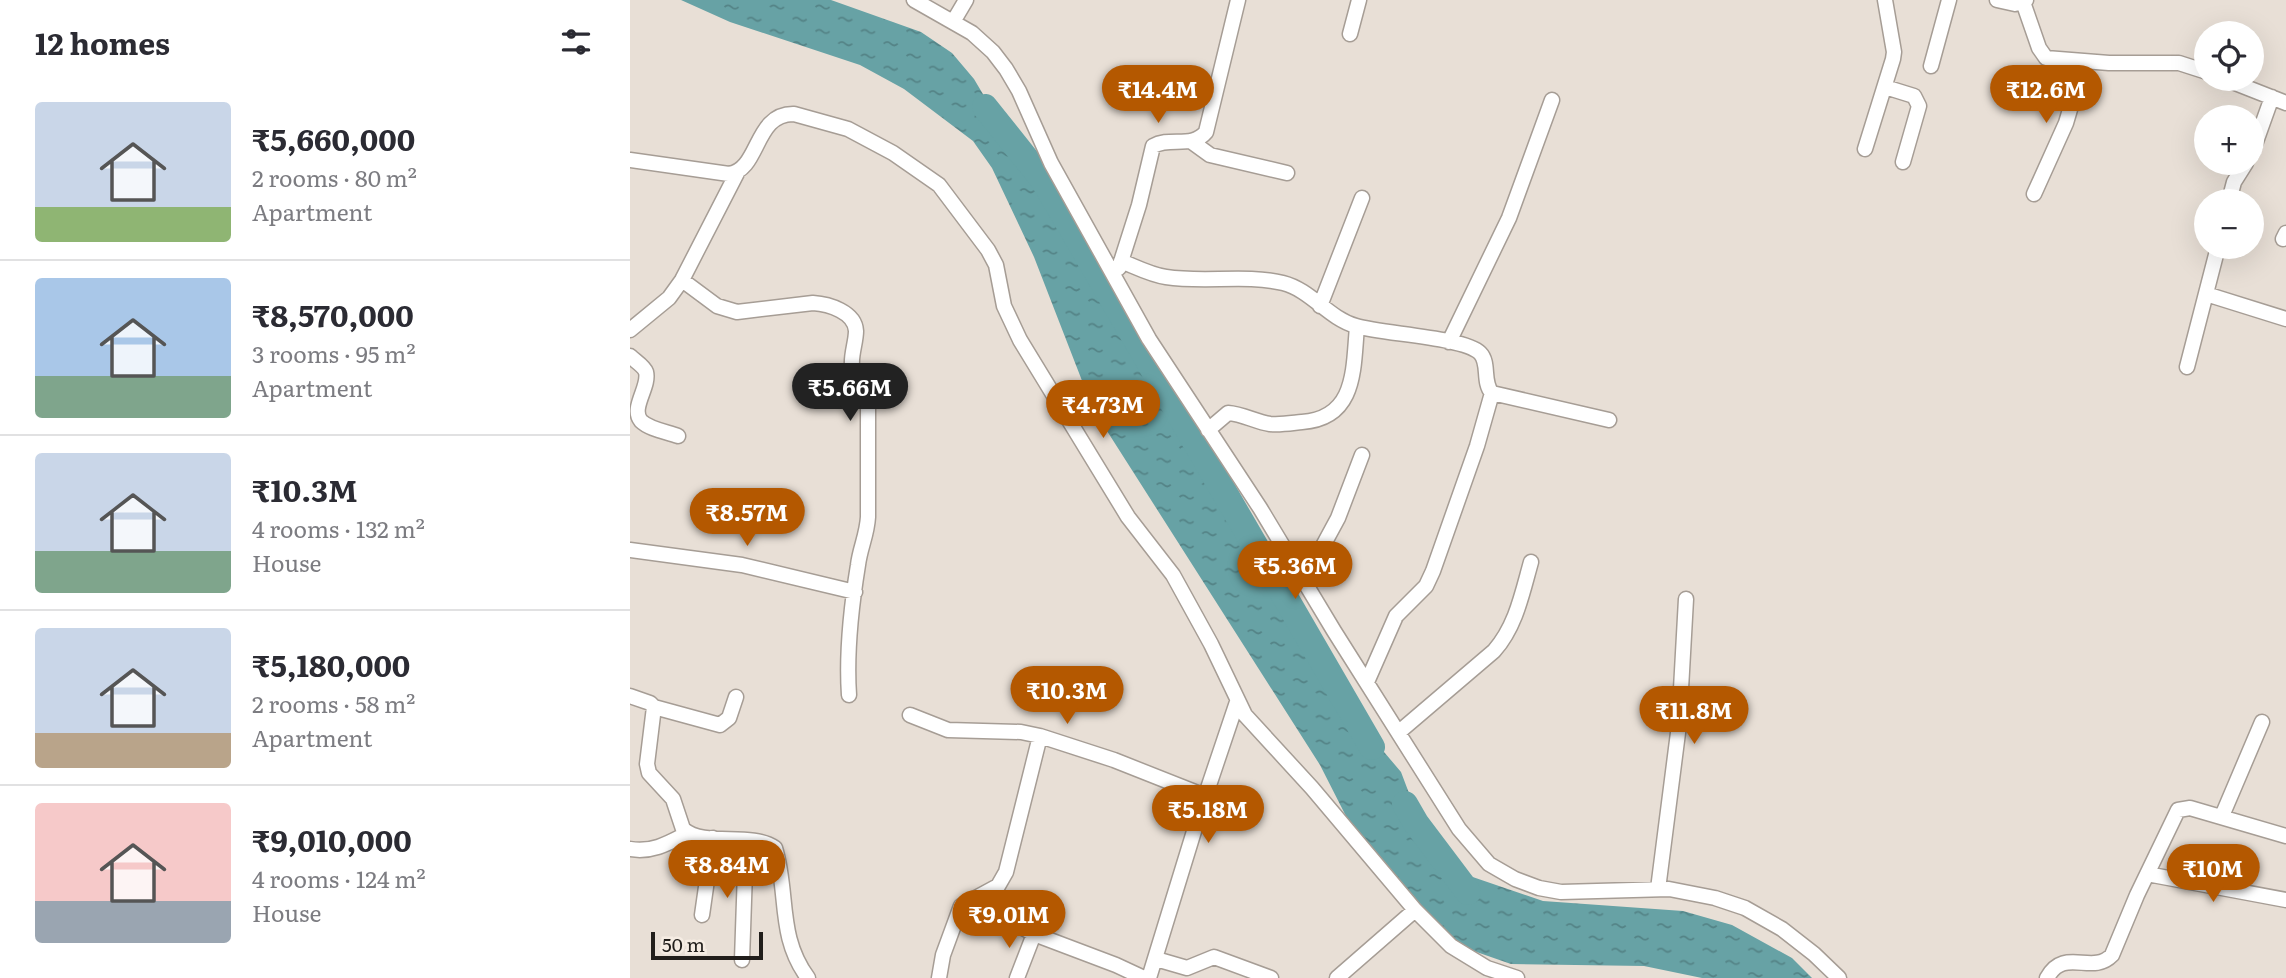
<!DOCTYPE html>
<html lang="en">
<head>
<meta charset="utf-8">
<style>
  :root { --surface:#fff; --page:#f7f7f7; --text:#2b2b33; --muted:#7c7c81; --line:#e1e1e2; --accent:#b45800 }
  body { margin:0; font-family:Literata,serif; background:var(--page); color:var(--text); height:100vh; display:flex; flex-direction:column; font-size:26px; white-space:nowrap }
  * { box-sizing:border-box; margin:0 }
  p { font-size:23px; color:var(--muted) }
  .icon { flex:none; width:38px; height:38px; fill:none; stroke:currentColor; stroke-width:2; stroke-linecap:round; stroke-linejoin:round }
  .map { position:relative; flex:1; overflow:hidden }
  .details { display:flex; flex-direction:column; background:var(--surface); width:630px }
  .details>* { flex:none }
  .fabs { position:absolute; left:1564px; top:21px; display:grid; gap:14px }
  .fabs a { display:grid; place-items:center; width:70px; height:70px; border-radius:50%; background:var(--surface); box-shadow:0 7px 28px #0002; font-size:35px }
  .scale { position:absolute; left:21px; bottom:18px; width:112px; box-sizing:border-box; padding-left:7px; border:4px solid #211e1b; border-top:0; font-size:19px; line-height:24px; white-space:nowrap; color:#211e1b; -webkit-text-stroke:5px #f5ece3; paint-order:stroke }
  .price { position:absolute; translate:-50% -60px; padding:0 16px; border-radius:24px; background:var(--accent); color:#fff; font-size:23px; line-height:46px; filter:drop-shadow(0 2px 4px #0008) }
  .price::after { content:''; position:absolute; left:50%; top:42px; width:21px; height:16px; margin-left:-10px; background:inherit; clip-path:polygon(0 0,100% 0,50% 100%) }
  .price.current { background:#222; color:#fff }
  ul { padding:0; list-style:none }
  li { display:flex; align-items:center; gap:21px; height:175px; padding:0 35px }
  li+li { border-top:2px solid var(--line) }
  li span { display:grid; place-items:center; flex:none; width:196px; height:140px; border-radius:7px; color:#555 }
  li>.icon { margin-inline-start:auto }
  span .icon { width:84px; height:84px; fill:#fffc; stroke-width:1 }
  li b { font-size:30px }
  h2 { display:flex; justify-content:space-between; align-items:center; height:84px; padding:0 35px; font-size:30px }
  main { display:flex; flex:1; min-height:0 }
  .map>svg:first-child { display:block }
  .water { fill:url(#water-ripples) }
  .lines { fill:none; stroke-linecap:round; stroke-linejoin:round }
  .river { stroke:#67a2a5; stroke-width:26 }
  .minor-casing { stroke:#a69d95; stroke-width:17 }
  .minor { stroke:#fff; stroke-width:14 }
</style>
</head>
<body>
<main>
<section class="details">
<h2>12 homes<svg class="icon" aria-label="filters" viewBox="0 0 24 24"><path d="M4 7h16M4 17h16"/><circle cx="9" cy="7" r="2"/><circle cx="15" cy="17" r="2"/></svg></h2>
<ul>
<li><span style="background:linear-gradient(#c9d6e8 75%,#8fb573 0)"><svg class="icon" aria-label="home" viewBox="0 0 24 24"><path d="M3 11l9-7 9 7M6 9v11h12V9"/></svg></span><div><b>₹5,660,000</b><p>2 rooms · 80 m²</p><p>Apartment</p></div></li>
<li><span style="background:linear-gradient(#a9c7e8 70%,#7fa58c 0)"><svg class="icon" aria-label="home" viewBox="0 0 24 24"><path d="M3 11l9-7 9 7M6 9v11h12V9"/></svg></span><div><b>₹8,570,000</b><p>3 rooms · 95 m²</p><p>Apartment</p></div></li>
<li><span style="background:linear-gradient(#c9d6e8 70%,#7fa58c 0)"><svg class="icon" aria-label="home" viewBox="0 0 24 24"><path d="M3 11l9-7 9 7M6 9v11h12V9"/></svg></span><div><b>₹10.3M</b><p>4 rooms · 132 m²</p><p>House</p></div></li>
<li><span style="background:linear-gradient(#c9d6e8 75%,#b9a48a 0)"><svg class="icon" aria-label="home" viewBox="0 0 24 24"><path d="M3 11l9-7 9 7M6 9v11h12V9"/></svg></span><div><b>₹5,180,000</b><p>2 rooms · 58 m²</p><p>Apartment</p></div></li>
<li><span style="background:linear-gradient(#f6c9c9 70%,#9aa5b1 0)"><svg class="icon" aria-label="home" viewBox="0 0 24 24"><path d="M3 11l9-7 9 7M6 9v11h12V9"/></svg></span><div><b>₹9,010,000</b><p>4 rooms · 124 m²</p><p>House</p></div></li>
</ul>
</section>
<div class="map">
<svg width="1656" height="978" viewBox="0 0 1656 978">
  <defs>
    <pattern id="water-ripples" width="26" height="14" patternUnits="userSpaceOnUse" patternTransform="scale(1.75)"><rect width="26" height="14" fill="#67a2a5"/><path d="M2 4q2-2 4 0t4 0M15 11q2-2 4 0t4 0" fill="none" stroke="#548386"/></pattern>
  </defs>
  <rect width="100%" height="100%" fill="#e8dfd6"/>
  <path class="water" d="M51,0H201L291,32L322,53L344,79L715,706L771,772L802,854L831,873L913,901L1053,911L1102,925L1162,958L1182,978H1072L1014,966L881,964L835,948L809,927L720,824L690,765L463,409L404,257L362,168L343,141L274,89L230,65L100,22Z"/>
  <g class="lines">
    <path class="river" d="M355,107L414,181L742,747
      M775,804L786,823L838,892"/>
    <g class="minor-casing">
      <path id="minor" d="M284,0L342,33L363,52L376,69L389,91L421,163L519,339L630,508L704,631L829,829L859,864L885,879L909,888L931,892L1039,889L1085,898L1115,908L1152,929L1184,954L1209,978
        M1367,0L1385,4L1396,0
        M1393,2L1409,48L1416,58L1479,63H1549L1577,72
        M323,22L336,0
        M720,34L729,0
        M1301,66L1319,0
        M1595,79L1656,103
        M1255,87L1284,96L1289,106L1273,162
        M562,142L580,155L657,173
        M1235,149L1263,59L1264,52L1255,0
        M1622,153L1642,97
        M0,160L99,174C130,170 124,113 164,114L218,129L263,153L309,185L358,250L366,265L374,306L390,340L498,517L543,575L581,644L615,715L682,788L785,910L821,946L857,968L887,978
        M1404,194L1436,123L1441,106L1445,61
        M1599,201L1604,182L1616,163
        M1653,239L1656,233
        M491,261C506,267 521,275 536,277C575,283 615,274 653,283C681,290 698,318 726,326C752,334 834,337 850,353C860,363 852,382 862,393L979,420
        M489,268L509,205L523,146C540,136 562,149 576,132L608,0
        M52,280L87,306L107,312L183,303C199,304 225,312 226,331C226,342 221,354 222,365C224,377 236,385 238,400V517C237,535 230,548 228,565C221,608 216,652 219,695
        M1576,294L1656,319
        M690,306L732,198
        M0,330L39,298L52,280L107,173
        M819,342L879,218L922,100
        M0,356C5,361 14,366 16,372C20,387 0,408 11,421C19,429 37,432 48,436
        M1557,367L1588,247
        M578,430L598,413C613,414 626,422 640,424C651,425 662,423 672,422C727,418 723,368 727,327
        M0,550L112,565L225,592
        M674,581L708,518L732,455
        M737,682L766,616L796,586L803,571L847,446L862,393
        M0,696L20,703L24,707L17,764L19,773L43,799L53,829C75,848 120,831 145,848C159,894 147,936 178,978
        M24,707L90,725L99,718L106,697
        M280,715L318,730L391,732L410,736L484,760L575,796
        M769,732L864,651C886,626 892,594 901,562
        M1592,816L1632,722
        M0,849C22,853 39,843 58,833
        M1517,874L1656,900
        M1028,889L1049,725L1056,599
        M342,900L404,934L486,965L514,978
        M72,915L83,838
        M526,959L557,968L584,957L641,978
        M112,960L116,841
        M309,978L313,955L331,906L368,886L376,872L410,736
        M387,978L404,934
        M519,978L569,815L607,702
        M707,978L785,910
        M1417,978C1434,946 1462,976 1482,955L1507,895L1548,810L1560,808L1656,836"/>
    </g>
    <use href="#minor" class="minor"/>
  </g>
</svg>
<div class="fabs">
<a><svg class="icon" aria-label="locate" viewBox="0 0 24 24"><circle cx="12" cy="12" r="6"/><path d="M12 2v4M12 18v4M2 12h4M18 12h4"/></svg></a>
<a>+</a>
<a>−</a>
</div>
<div class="scale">50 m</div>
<b class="price" style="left:528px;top:125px">₹14.4M</b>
<b class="price" style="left:1416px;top:125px">₹12.6M</b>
<b class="price current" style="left:220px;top:423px">₹5.66M</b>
<b class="price" style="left:473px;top:440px">₹4.73M</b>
<b class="price" style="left:117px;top:548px">₹8.57M</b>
<b class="price" style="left:665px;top:601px">₹5.36M</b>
<b class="price" style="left:437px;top:726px">₹10.3M</b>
<b class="price" style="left:1064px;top:746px">₹11.8M</b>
<b class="price" style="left:578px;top:845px">₹5.18M</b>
<b class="price" style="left:97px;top:900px">₹8.84M</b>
<b class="price" style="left:1583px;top:904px">₹10M</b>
<b class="price" style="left:379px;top:950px">₹9.01M</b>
</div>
</main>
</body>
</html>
